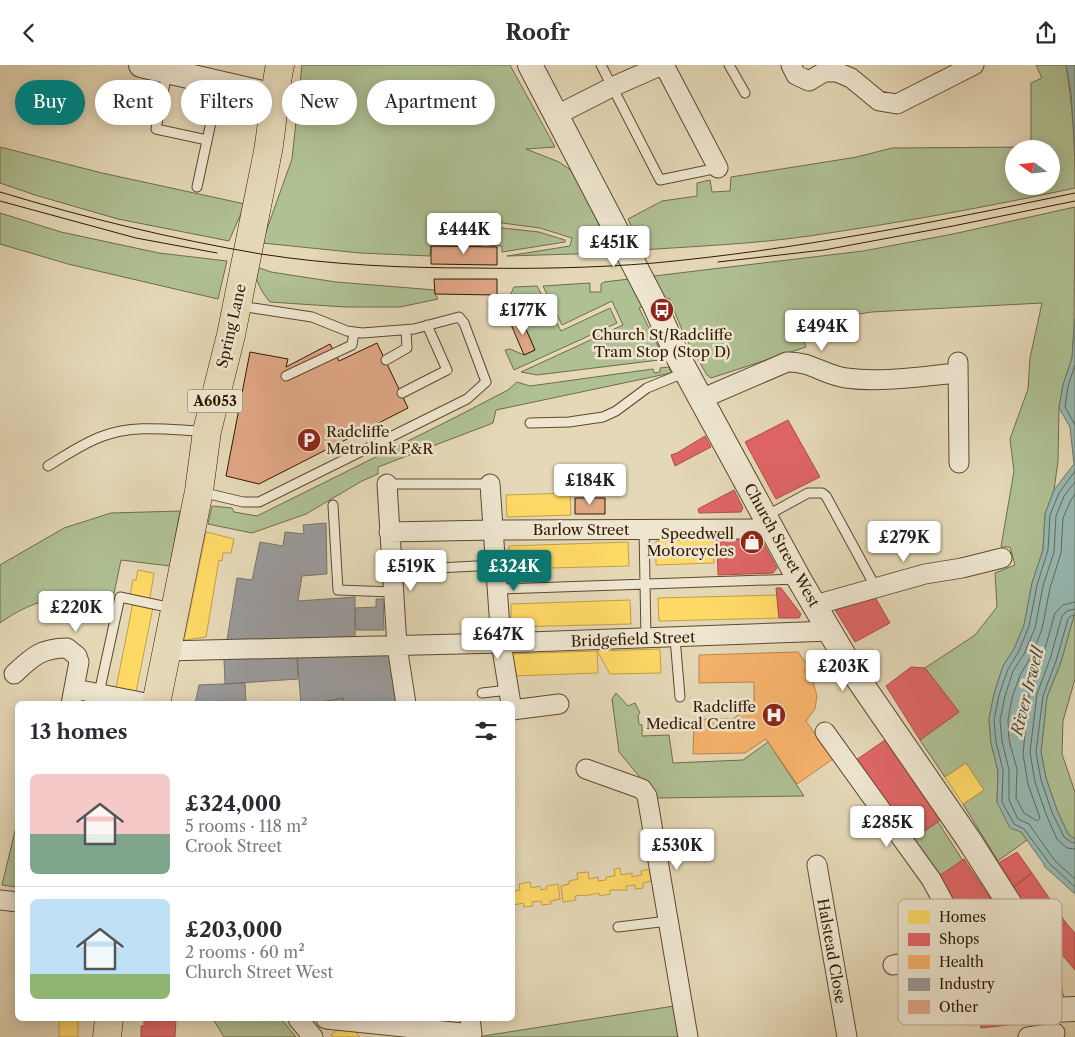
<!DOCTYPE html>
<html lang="en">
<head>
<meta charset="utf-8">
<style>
  :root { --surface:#fff; --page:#f2f2f3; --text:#2b2b33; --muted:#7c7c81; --line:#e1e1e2; --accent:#0f766e }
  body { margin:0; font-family:"Libre Caslon Text",serif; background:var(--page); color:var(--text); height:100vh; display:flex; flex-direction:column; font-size:19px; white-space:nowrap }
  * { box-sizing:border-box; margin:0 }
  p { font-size:16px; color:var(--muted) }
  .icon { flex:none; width:28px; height:28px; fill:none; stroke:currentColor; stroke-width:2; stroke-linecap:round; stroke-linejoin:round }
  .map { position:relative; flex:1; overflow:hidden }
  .side { position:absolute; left:15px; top:636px; width:500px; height:320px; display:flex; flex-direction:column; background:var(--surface); border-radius:8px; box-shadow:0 2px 12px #0003 }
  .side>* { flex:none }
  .guide { position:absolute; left:15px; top:15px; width:500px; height:45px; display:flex; gap:10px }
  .needle { width:32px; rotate:285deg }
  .tools { position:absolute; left:1005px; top:75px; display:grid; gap:10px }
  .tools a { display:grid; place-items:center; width:55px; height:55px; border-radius:50%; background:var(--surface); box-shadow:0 2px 12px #0003; font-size:25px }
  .price { position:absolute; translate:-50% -42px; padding:0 11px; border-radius:5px; background:#fff; color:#222; font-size:16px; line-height:32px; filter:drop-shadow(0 1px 2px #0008) }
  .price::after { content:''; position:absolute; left:50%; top:30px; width:15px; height:11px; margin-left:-8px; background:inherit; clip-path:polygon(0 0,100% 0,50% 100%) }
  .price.selected { background:var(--accent); color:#fff }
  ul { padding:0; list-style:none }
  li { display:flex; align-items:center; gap:15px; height:125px; padding:0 15px }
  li+li { border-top:1px solid var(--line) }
  li span { display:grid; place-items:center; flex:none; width:140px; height:100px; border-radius:8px; color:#555 }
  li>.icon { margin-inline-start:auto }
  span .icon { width:60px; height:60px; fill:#fffc; stroke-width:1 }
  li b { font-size:21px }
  h2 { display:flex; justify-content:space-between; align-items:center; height:60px; padding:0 15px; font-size:21px }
  .pill { padding:0 18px; border-radius:22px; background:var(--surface); box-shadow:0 2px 12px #0003; font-size:18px; line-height:45px }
  .pill.selected { background:var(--accent); color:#fff }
  header { display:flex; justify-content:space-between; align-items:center; height:65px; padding:0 15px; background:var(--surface); font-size:22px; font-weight:700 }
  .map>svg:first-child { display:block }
  .green { fill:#afc093; stroke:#706c4a; fill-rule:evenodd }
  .water { fill:#96b9b3; stroke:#6e796b }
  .homes { fill:#ffd966; stroke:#c29f47 }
  .shops { fill:#e06666; stroke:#ac4f47 }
  .health { fill:#f6b26b; stroke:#bb844b }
  .industry { fill:#999; stroke:#7a726b }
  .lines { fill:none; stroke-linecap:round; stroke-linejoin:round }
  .shore { stroke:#64685a; stroke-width:1 }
  .building { fill:#e1a785; stroke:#321800 }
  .service-casing { stroke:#5f482e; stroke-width:11 }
  .minor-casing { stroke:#5f482e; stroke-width:21 }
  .tertiary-casing { stroke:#5f482e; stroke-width:26 }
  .primary-casing { stroke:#321800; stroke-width:29 }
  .service { stroke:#eee6d0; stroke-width:9 }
  .minor { stroke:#eee6d0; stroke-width:19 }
  .tertiary { stroke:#eee6d0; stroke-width:24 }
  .primary { stroke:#e5d8b7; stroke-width:28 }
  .tram { stroke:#321800; stroke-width:1 }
  .labels { text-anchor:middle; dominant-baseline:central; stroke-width:5; stroke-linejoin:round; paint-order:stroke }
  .shield { fill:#eee6d0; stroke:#6a563e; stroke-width:1 }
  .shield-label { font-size:14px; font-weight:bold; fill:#321800 }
  .street-label { font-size:15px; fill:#321800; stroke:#eee6d0 }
  .poi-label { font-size:15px; fill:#321800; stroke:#eee6d0; text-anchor:end }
  .water-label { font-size:16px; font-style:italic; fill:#504836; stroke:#eee6d0 }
  .key { fill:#eee6d0; stroke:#b6a892; stroke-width:1 }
  .key-label { font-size:14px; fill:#321800 }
</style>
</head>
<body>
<header><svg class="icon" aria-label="back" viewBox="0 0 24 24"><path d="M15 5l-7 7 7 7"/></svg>Roofr<svg class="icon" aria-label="share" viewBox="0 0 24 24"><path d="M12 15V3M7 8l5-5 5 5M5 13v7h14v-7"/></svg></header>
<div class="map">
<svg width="1075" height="972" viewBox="0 0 1075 972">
  <rect width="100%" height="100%" fill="#e5d8b7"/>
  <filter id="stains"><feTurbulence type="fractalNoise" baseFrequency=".004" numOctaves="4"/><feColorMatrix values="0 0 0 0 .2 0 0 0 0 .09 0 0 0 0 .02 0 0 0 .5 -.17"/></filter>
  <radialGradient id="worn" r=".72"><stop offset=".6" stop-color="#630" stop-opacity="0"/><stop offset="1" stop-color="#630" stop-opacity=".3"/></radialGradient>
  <path class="green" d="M302,0H510L555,82L526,84L559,97L572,106L598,157L608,188L507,191L570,181L572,173L540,163L472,154L466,163L480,179V182L431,181L430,191L360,188L262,178L292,94Z
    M1036,0H1066C1073,41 1075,82 1075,123C987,142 898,158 809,171C754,179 698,181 642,185L628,154L662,136L697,131V118L710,115L712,127L730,126L731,112L857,92L892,83L1031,82V18L1042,13ZM1014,84H1051V121H1014Z
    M0,82L102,108L245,139L229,176L118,154L35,130L0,118Z
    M1075,142L1074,261L1072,293L1063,320L1059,343L1058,396L1054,425L1045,449L1043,485L1032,518L1024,560L1014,584L1003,601L994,629L989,654L991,678L998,706L997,737L1027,775L998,796L963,739L984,725L966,698L945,712L920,675L959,647L925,603L975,570L997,542L995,508L1015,500L1010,482H1001L1014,406L1010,374L1028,324L1030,293L1042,238L872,247L798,258L806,282L711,313L707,310L685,272L669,233L639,243L662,289L659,295L537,310L521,307L623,260L612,236L562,260L543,221L590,218V227H601V219L604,217L863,186L953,169Z
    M0,148L61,167L159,188L227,196L218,234L68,199L0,179Z
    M475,160L539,167L565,175V177L502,187V181L489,180L490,170L479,169L472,162Z
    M254,201L271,207L336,217L435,225V229L438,234L400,242H345L270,237C260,226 256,215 254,201Z
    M537,221L561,266L610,243L617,258L514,305L505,285L510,284L524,290L535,285L521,253L511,247L506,239L514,222Z
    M497,235L510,253L498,260L488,239Z
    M669,302L671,308L496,345L493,358L378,402V409L362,416L306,449L252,468L208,459L212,441L232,443L234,447L257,451L450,355L508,325L517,317L530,321L653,304L654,308L660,307V303Z
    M180,446L170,501L121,495L112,538C69,527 36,532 0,558V500L64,463L111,448Z
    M1075,547V614L1063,656L1062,689L1075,727V774L1068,769L1057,745L1046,713L1041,687L1047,632L1061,597Z
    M616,628L628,641L635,638L640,648L638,650L639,659L642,660V671L669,670L673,698L743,695L768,677L804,731L657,733L619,687L612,634Z
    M938,757L963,796L936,813L911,775Z
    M17,763V822L2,820L15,766Z
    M674,941L679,972H477Z
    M213,954H281L296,972H224Z"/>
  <path class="water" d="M1066,0H1075V86L1071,27Z
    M1075,253V547L1061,597L1047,632L1041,687L1046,713L1057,745L1068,769L1075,774V829L1044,801V799L1021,767L1010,763L997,737L998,706L991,678L989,654L994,629L1003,601L1014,584L1024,560L1032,518L1043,485L1045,449L1054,425L1074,399L1070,362L1059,343L1063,320L1072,293Z"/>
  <path class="homes" d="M570,428L571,450L507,452L506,430Z
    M206,467L234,474L231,488H223L222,496L219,495L206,572L184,575Z
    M713,474L714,498L656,500V476Z
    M628,477L629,501L510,504L509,481Z
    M138,505L154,508L150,533L130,530L133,515H136Z
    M777,530L779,553L659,556L658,533Z
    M630,535L631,559L511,562V539Z
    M133,538L153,542L136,627L116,623Z
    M660,584L661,608L610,609L597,586Z
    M597,586L598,608L512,611L508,589Z
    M966,698L984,725L963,739L945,712Z
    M620,803L621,810L632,808V812L642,810L641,806L649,804L651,816L643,818V823L635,824V820L626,821L627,825H610V829L600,831L599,828L584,831L583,830L575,831L576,835L563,837L561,821L569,819V816L578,814L577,808L588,807L589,814L598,812V816L606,815V812L615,811L614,804Z
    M530,817L531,823L540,821L541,825L547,824L546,821L558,819L560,834L550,836L551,839L542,840L541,836L532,837L533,841L524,842L523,838L514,840L515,845L512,846V826L520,825L519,819Z
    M59,954H78V972H59Z
    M339,964H353L360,972H333L331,970Z"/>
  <path class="shops" d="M788,355L820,412L776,434L745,377Z
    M705,371L711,382L675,401L671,390L677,388Z
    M734,425L743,443L741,447L699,448L698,444Z
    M759,470L777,503L773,508L718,510L717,473Z
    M776,523H781L801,549L799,553H779Z
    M875,532L890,558L855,577L835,545Z
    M911,602L925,603L959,647L920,675L886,621Z
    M888,673L943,753L911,775L856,695Z
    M1017,787L1032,808L1012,823L997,799Z
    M964,794L1012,866L971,877L936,813Z
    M1032,808L1066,858L1048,873L1012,823Z
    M1066,858L1075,868V905L1048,873Z
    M1025,885L1035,957L981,963L968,893Z
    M144,954H176L175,972H141V961H144Z"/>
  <path class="health" d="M798,587L808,601L804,604L813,617L817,631L815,644L806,656L833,694L797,719L766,674L745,688L693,689L694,654H733L754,638V617L699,618V590Z"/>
  <path class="industry" d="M326,458L327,509L302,511L298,536L355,532V572L227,575L237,513L252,515L260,477L283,481L285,467L304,469L303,460Z
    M376,534H383L384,565H356L355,543L376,542Z
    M389,588L398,639H344L343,633L312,639H301L297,590Z
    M297,590L298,614L225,619L224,594Z
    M245,618L246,639H195L199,620Z
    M343,633L344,639H312Z"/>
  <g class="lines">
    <path class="shore" d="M1075,300L1068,321L1065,342L1075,360
      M1075,406L1059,428L1050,450L1048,485L1037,520L1029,561L1019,586L1008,604L999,630L994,655L996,677L1003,705L1002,737L1014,759L1024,764L1050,799L1075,822
      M1075,417L1064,431L1056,451L1054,487L1043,521L1035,563L1024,589L1013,606L1005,631L1000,655L1002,676L1009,705V735L1018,754L1029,759L1055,796L1075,814
      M1075,429L1071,435L1063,453L1061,488L1050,523L1042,564L1031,592L1020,610L1012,633L1008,655L1009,675L1017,704L1016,733L1024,748L1037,756L1040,753L1028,719L1023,689L1029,630L1043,591L1055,548L1063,540L1075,537
      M1075,544L1067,546L1062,551L1050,594L1037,629L1030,687L1035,717L1046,749L1057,774L1067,783L1075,784
      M1075,550L1071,551L1068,554L1056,596L1043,631L1036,687L1041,715L1052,747L1064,772L1071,777L1075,778"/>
  </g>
  <path class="building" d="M431,181L497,182V200L431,199Z
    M434,214H497V230L435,229Z
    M521,253L535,285L524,290L510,257Z
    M377,278L408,343L259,419L226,411L250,287L288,294L286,302L330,279L339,296Z
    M575,433H605V449H575Z"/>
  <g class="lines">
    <g class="service-casing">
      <path id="service" d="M601,0L660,115L718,103
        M729,0L745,28
        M167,8L156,64L207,75
        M197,122L219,20
        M386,295L407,283L406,265
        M286,311L352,280L354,267
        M402,328L447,305L427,260
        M530,358L569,357L603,352L616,346L647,323L686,307
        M48,401C65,391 83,378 103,371C135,359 171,365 204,366
        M387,419H490
        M201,427L243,437H259L467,334L486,317L464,258L459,252L414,264L362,268L347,266L312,252L240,241
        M333,440L338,525L394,527
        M766,451L808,428H822L826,431L876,523
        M644,464L646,573
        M418,504L496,500
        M497,524L797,514
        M675,573L680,632
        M99,628L120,532L172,543
        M482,628L509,625
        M618,862L668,856"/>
    </g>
    <g class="minor-casing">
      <path id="minor" d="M664,0L718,103
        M791,0L796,10L809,16L824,7H837L851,13L879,36L897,39L974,0
        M557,50L612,22L662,0
        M958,297L959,398
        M701,334L787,297C810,296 824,310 846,313C882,318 922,311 958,308
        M387,419L397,581L406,639
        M490,419L501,578L511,639
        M389,467L494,465L773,464
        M815,540L925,509L962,503L1002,493
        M166,586L501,578L830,566
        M14,609C32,592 41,583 67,583L77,591L79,597L71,639
        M75,624L151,639
        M512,645L559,639
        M825,667L931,814L970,886
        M586,704L642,724L647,731L688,972
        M817,800L847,972
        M0,835L18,837
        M893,900L1032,874
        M298,954L313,972
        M326,954L472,969L470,954
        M1028,972L1055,968"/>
    </g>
    <g class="tertiary-casing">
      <path id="tertiary" d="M141,0L262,28L275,33
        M530,0L654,238L677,290L799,514L856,611L969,775L1032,874L1046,907L1053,945L1075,944"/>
    </g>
    <g class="primary-casing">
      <path id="primary" d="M156,639L199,426L207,366L231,270L268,86C273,57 274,28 280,0
        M107,972L109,954"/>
    </g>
    <use href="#service" class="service"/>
    <use href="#minor" class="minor"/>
    <use href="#tertiary" class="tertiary"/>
    <use href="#primary" class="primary"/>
    <path class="tram" d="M0,127C86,153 172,174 261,189C331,200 403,203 474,203C534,204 594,203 654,198C795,185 936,157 1075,128
      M0,136L136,173L217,188
      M718,197L824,185L953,161L1075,136"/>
  </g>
  <defs>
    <g id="bus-disc" transform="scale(1.25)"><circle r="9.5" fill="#8f2418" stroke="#eee6d0"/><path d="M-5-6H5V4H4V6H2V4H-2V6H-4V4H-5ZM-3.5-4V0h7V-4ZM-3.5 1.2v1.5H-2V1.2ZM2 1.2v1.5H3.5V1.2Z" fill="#fff"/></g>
    <g id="parking-disc" transform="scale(1.25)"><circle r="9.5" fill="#8f2418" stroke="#eee6d0"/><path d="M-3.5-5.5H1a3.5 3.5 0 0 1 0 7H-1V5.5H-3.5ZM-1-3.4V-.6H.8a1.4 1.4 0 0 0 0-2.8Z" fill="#fff"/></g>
    <g id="shop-disc" transform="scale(1.25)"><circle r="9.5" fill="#8f2418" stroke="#eee6d0"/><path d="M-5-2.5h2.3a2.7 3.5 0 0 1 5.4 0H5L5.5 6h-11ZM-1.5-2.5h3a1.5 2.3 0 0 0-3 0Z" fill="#fff"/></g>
    <g id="hospital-disc" transform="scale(1.25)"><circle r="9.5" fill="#8f2418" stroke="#eee6d0"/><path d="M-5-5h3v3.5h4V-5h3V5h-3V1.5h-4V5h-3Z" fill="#fff"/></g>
  </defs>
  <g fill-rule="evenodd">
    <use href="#bus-disc" x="662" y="245"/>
    <use href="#parking-disc" x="309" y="375"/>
    <use href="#shop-disc" x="752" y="477"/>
    <use href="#hospital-disc" x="774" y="650"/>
  </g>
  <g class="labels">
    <rect class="shield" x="187.5" y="324.5" width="55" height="23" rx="4"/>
    <g class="shield-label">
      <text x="215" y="336">A6053</text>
    </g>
    <g class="street-label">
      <text transform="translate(231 261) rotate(-77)">Spring Lane</text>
      <text x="581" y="464">Barlow Street</text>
      <text transform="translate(782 480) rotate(61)">Church Street West</text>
      <text transform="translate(633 574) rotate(-2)">Bridgefield Street</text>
      <text transform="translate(832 886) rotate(80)">Halstead Close</text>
    </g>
    <g class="poi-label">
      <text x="662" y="269" text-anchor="middle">Church St/Radcliffe<tspan x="662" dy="17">Tram Stop (Stop D)</tspan></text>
      <text x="326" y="366" text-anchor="start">Radcliffe<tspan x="326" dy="17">Metrolink P&amp;R</tspan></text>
      <text x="734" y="468">Speedwell<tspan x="734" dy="17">Motorcycles</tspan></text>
      <text x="756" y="641">Radcliffe<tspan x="756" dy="17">Medical Centre</tspan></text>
    </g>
    <g class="water-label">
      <text transform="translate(1027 626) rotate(-76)">River Irwell</text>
    </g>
  </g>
  <rect x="898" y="834" width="164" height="126" rx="8" class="key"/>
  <rect x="908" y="845" width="22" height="14" fill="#ffd966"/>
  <rect x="908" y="868" width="22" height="13" fill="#e06666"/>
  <rect x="908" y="890" width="22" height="14" fill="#f6b26b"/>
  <rect x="908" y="913" width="22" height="13" fill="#999"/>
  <rect x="908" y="935" width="22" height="14" fill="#e1a785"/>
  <g class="key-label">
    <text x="939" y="857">Homes</text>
    <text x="939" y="879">Shops</text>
    <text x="939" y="902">Health</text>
    <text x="939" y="924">Industry</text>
    <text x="939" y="947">Other</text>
  </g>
  <rect width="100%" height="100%" filter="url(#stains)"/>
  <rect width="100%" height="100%" fill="url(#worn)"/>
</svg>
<div class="tools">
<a><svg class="needle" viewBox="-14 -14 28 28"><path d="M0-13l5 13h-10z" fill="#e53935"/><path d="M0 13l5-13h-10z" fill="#7c7c81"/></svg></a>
</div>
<b class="price" style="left:464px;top:190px">£444K</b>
<b class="price" style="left:614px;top:203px">£451K</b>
<b class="price" style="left:523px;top:271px">£177K</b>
<b class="price" style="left:822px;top:287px">£494K</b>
<b class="price" style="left:590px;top:441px">£184K</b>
<b class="price" style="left:904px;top:498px">£279K</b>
<b class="price" style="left:411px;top:527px">£519K</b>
<b class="price selected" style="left:514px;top:527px">£324K</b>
<b class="price" style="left:76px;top:568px">£220K</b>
<b class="price" style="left:498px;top:595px">£647K</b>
<b class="price" style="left:843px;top:627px">£203K</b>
<b class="price" style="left:887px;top:783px">£285K</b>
<b class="price" style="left:677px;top:806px">£530K</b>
<div class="guide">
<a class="pill selected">Buy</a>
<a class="pill">Rent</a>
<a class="pill">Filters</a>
<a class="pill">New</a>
<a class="pill">Apartment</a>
</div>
<section class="side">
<h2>13 homes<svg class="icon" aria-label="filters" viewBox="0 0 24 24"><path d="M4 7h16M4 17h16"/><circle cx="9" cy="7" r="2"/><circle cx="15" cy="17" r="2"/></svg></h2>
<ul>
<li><span style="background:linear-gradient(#f6c9c9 60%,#7fa58c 0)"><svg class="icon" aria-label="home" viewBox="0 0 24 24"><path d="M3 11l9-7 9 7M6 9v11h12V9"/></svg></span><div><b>£324,000</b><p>5 rooms · 118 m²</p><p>Crook Street</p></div></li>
<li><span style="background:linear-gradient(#bfe0f5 75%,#8fb573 0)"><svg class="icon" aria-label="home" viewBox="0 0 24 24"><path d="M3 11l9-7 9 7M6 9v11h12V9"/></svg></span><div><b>£203,000</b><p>2 rooms · 60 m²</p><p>Church Street West</p></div></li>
</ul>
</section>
</div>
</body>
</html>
